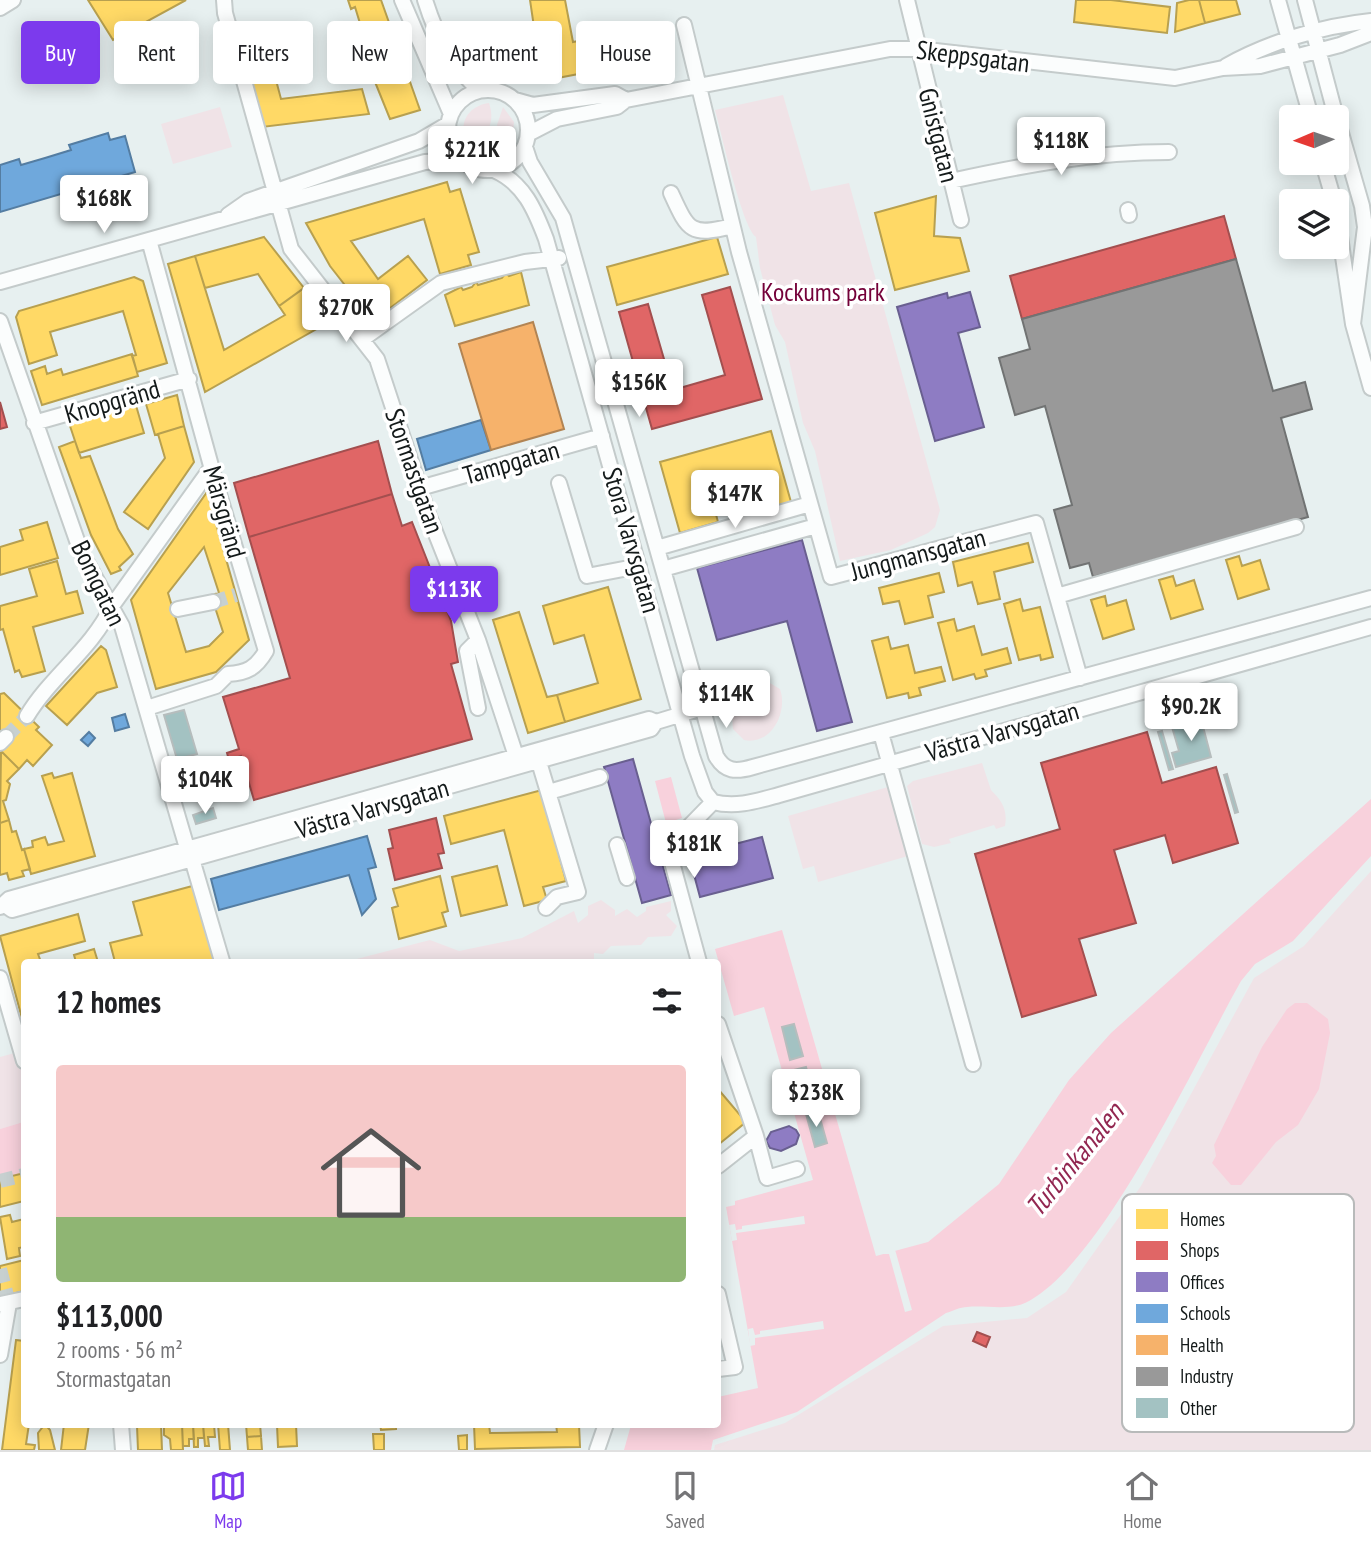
<!DOCTYPE html>
<html lang="en">
<head>
<meta charset="utf-8">
<style>
  :root { --surface:#fff; --page:#f6f6f6; --text:#202124; --muted:#757577; --line:#e0e0e0; --accent:#7c3aed }
  body { margin:0; font-family:"PT Sans Narrow",sans-serif; background:var(--page); color:var(--text); height:100vh; display:flex; flex-direction:column; font-size:26px; white-space:nowrap }
  * { box-sizing:border-box; margin:0 }
  p { font-size:23px; color:var(--muted) }
  .icon { flex:none; width:38px; height:38px; fill:none; stroke:currentColor; stroke-width:2; stroke-linecap:round; stroke-linejoin:round }
  .map { position:relative; flex:1; overflow:hidden }
  .details { position:absolute; left:21px; top:959px; width:700px; height:469px; display:flex; flex-direction:column; background:var(--surface); border-radius:7px; box-shadow:0 4px 18px #0003 }
  .details>* { flex:none }
  .hud { position:absolute; left:21px; top:21px; width:700px; height:63px; display:flex; gap:14px }
  .needle { width:46px; rotate:268deg }
  .fabs { position:absolute; left:1279px; top:105px; display:grid; gap:14px }
  .fabs a { display:grid; place-items:center; width:70px; height:70px; border-radius:7px; background:var(--surface); box-shadow:0 4px 18px #0003; font-size:35px }
  .price { position:absolute; translate:-50% -60px; padding:0 16px; border-radius:7px; background:#fff; color:#222; font-size:23px; line-height:46px; filter:drop-shadow(0 2px 4px #0008) }
  .price::after { content:''; position:absolute; left:50%; top:42px; width:21px; height:16px; margin-left:-10px; background:inherit; clip-path:polygon(0 0,100% 0,50% 100%) }
  .price.on { background:var(--accent); color:#fff }
  ul { padding:0; list-style:none }
  li { display:grid; align-content:center; gap:14px; height:371px; padding:0 35px }
  li+li { border-top:2px solid var(--line) }
  li span { display:grid; place-items:center; height:217px; border-radius:7px; color:#555 }
  li>.icon { margin-inline-start:auto }
  span .icon { width:126px; height:126px; fill:#fffc; stroke-width:1 }
  li b { font-size:30px }
  h2 { display:flex; justify-content:space-between; align-items:center; height:84px; padding:0 35px; font-size:30px }
  .chip { padding:0 24px; border-radius:7px; background:var(--surface); box-shadow:0 4px 18px #0003; font-size:24px; line-height:63px }
  .chip.on { background:var(--accent); color:#fff }
  .tab-bar { display:flex; justify-content:space-around; align-items:center; height:98px; border-top:2px solid var(--line); background:var(--surface); font-size:19px; color:var(--muted) }
  .tab-bar a { display:grid; justify-items:center; gap:4px }
  .tab-bar .on { color:var(--accent) }
  .map>svg:first-child { display:block }
  .green { fill:#f0e3e7 }
  .water { fill:#f8d1dc }
  .pier { fill:#e7f0f0 }
  .homes { fill:#ffd966; stroke:#b8a04f; stroke-width:2; fill-rule:evenodd }
  .shops { fill:#e06666; stroke:#a34f4f; stroke-width:2 }
  .offices { fill:#8e7cc3; stroke:#695f90; stroke-width:2 }
  .schools { fill:#6fa8dc; stroke:#547da2; stroke-width:2 }
  .health { fill:#f6b26b; stroke:#b28453; stroke-width:2 }
  .industry { fill:#999; stroke:#717373; stroke-width:2 }
  .building { fill:#a3c2c2; stroke:#b6bdbd; stroke-width:2 }
  .lines { fill:none; stroke-linecap:round; stroke-linejoin:round }
  .minor-tunnel { stroke:#c7d0d0; stroke-width:14; stroke-dasharray:14 7; stroke-linecap:butt }
  .minor-casing { stroke:#c4cbcb; stroke-width:18 }
  .minor { stroke:#fbfdfd; stroke-width:14 }
  .labels { text-anchor:middle; dominant-baseline:central; stroke-width:7; stroke-linejoin:round; paint-order:stroke }
  .street-label { font-size:26px; fill:#141a1a; stroke:#fff }
  .park-label { font-size:26px; fill:#740139; stroke:#fff }
  .water-label { font-size:28px; font-style:italic; fill:#922751; stroke:#fff }
  .key { fill:#fff; stroke:#b8baba; stroke-width:2 }
  .key-label { font-size:19px; fill:#141a1a }
</style>
</head>
<body>
<div class="map">
<svg width="1371" height="1450" viewBox="0 0 1371 1450">
  <rect width="100%" height="100%" fill="#e7f0f0"/>
  <path class="green" d="M783,95L811,191L849,183L940,510L935,527L928,533L891,550L840,561L815,451L803,423L785,342L775,325L760,268L756,237C742,227 721,131 715,110Z
    M489,103C496,123 487,141 465,143C459,124 467,106 489,103Z
    M220,107L232,147L173,164L161,124Z
    M503,107L514,122L512,140L501,134L497,125Z
    M489,140L500,141L507,148L492,156L476,154L480,145Z
    M763,679L780,689C788,711 772,746 744,740L733,729C730,708 741,683 763,679Z
    M982,763L991,790C1001,800 1008,809 1005,826L996,829L994,825L949,839L951,843L934,847L922,844L907,786L913,781Z
    M888,787L908,856L818,882L814,866L803,869L788,816Z
    M1371,871V1450H714L715,1445L785,1423L943,1326L1027,1318L1066,1292L1141,1186L1254,978L1304,946Z
    M601,900L615,910V916L627,909L637,917L646,911V907L671,901V911L666,915L677,926L671,936L648,937L641,945L611,946L603,954L594,953V962H345L430,940L459,951L522,938L574,911L578,923L588,915V906Z
    M22,1051L24,1061V1126L23,1122L0,1129V1057Z"/>
  <path class="water" d="M671,777L682,818L666,823L655,781Z
    M1371,799V856L1293,941L1255,964L1241,981C1197,1059 1101,1267 1025,1303C1006,1311 986,1305 967,1307C960,1307 953,1311 946,1313L797,1412L713,1440L711,1450H624L631,1425L718,1424V1397L758,1388L726,1207L735,1205V1201L813,1180L764,1007L734,1016L715,949L782,930L876,1256L928,1242L999,1184L1069,1080L1111,1033Z
    M1295,1003H1307L1328,1019L1330,1033L1319,1089L1298,1125L1276,1142L1241,1185H1231L1212,1163L1216,1156L1214,1145L1262,1047L1287,1009Z
    M23,1122L24,1173L0,1179V1129Z"/>
  <path class="pier" d="M804,1216L805,1224L736,1233L737,1240L732,1241L729,1225L735,1224L736,1230L742,1229V1226Z
    M894,1247L896,1253L912,1310L905,1312L889,1254H882V1251Z
    M823,1321L824,1329L755,1338V1345L750,1346L748,1329L753,1328L755,1335L760,1334V1331Z"/>
  <path class="homes" d="M88,0H186L113,40Z
    M348,0H381L420,110L390,119L373,77L376,76L355,7L351,9Z
    M530,0H565L573,42L666,24L672,56L542,81Z
    M1076,0H1111L1170,7L1167,33L1074,22Z
    M1189,0H1199L1205,23L1175,32L1177,3Z
    M1199,0H1236L1240,14L1205,23Z
    M264,35L281,99L362,89L369,114L262,127L238,42Z
    M447,182L450,192L460,189L479,252L468,255L471,265L440,274L424,219L351,241L378,279L408,256L427,280L373,321L330,266L306,223Z
    M936,196L934,236L960,238L969,271L895,290L875,213Z
    M264,237L304,288L279,306L258,274L205,288L195,256Z
    M717,237L728,274L617,305L607,267Z
    M195,256L224,350L285,315L279,306L304,288L329,322L205,392L168,264Z
    M521,272L529,305L455,326L445,295L461,287L463,290L472,287L476,282L478,285L502,278L506,273L509,276Z
    M134,277L143,281L167,363L137,372L132,356L136,355L123,311L50,332L57,355L29,364L16,317L19,311Z
    M132,354L138,376L42,405L31,371L45,366L47,374L61,369L63,375Z
    M177,395L184,426L155,435L146,404Z
    M135,402L144,433L79,453L69,423Z
    M184,426L194,462L148,529L124,512L165,458L158,434Z
    M771,431L791,502L757,511L748,477L709,488L718,522L680,533L660,462Z
    M75,441L81,458L90,456L118,529L133,554L119,567L121,570L111,574L91,535L59,447Z
    M207,492L249,640L216,672L156,689L131,600ZM204,547L219,593L211,595L223,632L209,646L186,652L168,593Z
    M47,522L58,558L0,575V547L23,540L20,530Z
    M1028,543L1033,562L994,572L1000,599L978,604L972,582L958,586L953,562Z
    M1239,556L1242,566L1260,560L1269,589L1238,599L1226,560Z
    M57,561L66,594L77,591L83,613L33,627L45,671L22,677L19,670L15,672L3,629L0,630V606L37,596L29,569Z
    M939,573L944,592L928,596L933,617L905,624L899,601L883,604L879,588Z
    M1173,576L1176,586L1194,580L1203,609L1171,619L1159,580Z
    M608,587L641,699L565,722L557,695L598,683L584,635L554,644L543,606Z
    M1105,596L1107,606L1126,600L1134,629L1103,639L1091,600Z
    M1020,599L1023,611L1040,607L1053,657L1041,660L1040,655L1019,660L1004,604Z
    M519,612L547,697L557,695L565,722L528,733L493,620Z
    M954,619L957,631L974,626L982,655L1007,648L1011,663L985,670L987,676L976,679L974,674L953,680L938,623Z
    M888,637L891,649L908,645L915,673L941,667L945,681L919,688L921,695L909,698L908,693L887,698L872,641Z
    M101,646L106,650L117,687L97,693L67,725L46,706Z
    M4,693L39,727L36,730L52,745L33,766L27,760L19,769L1,751L10,741L0,732V694Z
    M1,751L19,769L7,781L10,784L6,800L3,801L9,820L0,823Z
    M52,773L54,778L72,773L95,856L31,874L24,849L33,847L32,841L45,837L48,845L64,841L42,776Z
    M542,790L566,881L543,887L547,900L524,906L504,830L451,844L444,816Z
    M9,820L12,832L16,831L22,850L24,849L30,869L22,871L24,876L9,880L7,873L0,875V823Z
    M497,866L507,905L461,916L452,877Z
    M440,876L448,911L442,913L446,926L399,939L392,908L398,906L393,889Z
    M196,885L217,962H115L110,943L142,935L133,902Z
    M78,914L85,941L38,954L41,962H24V1026L0,936Z
    M94,949L98,962H76L74,955Z
    M718,1089L746,1122L718,1145Z
    M24,1173V1201L0,1207V1179Z
    M10,1215L12,1222L24,1219V1247L19,1248L20,1256L7,1259L0,1217Z
    M24,1260V1291L0,1297V1266Z
    M16,1340L24,1341V1424H29L26,1444L35,1445L34,1450H2Z
    M45,1424L50,1430L55,1450H39L38,1433Z
    M64,1424H89L85,1450H61Z
    M161,1424L162,1450H138L137,1426Z
    M164,1424H182L183,1450H171L170,1439L164,1435Z
    M182,1424H193L194,1439H189V1446H183Z
    M193,1424H203L204,1438H198V1447H194Z
    M203,1424H214L215,1437H208L209,1446H205Z
    M218,1424H228L230,1450H220Z
    M246,1424H260L261,1436L247,1437Z
    M296,1424L297,1446L278,1447L277,1425Z
    M380,1424H396V1429L381,1430Z
    M474,1424H489L490,1433L557,1432L556,1424H579L580,1447L475,1449Z
    M373,1434H384V1450H374Z
    M467,1435V1450H459L458,1436Z
    M261,1436L262,1450H248L247,1437Z"/>
  <path class="shops" d="M1224,216L1236,259L1022,319L1010,276Z
    M730,287L762,399L652,429L619,312L648,304L673,390L725,375L702,295Z
    M0,402L7,427L0,429Z
    M378,441L392,494L249,537L234,483Z
    M392,494L402,526L412,522L451,621L458,662L451,664L472,739L254,800L241,756L229,760L227,753L239,749L223,697L290,678L249,537Z
    M1147,732L1162,783L1216,767L1238,843L1173,863L1165,835L1114,850L1136,923L1079,939L1096,995L1022,1017L975,854L1060,829L1041,763Z
    M436,818L444,853L438,854L442,868L395,880L388,849L393,848L389,830Z
    M977,1332L990,1337L986,1347L973,1341Z"/>
  <path class="offices" d="M970,292L980,327L958,333L984,427L935,441L897,307L947,293L948,298Z
    M802,540L852,722L817,731L787,621L717,640L697,568Z
    M633,759L671,895L642,903L604,767Z
    M762,837L773,878L700,897L689,856Z
    M789,1126L796,1130L799,1135L796,1144L781,1151L770,1148L766,1141L771,1132Z"/>
  <path class="schools" d="M108,133L110,140L125,136L135,172L0,212V165L19,159L21,165L45,158L71,150L69,145Z
    M481,420L491,450L426,470L417,439Z
    M125,714L129,727L115,731L112,718Z
    M89,732L95,738L88,746L81,740Z
    M367,836L376,867L368,869L376,899L362,915L349,875L219,910L211,879Z"/>
  <path class="health" d="M533,322L564,429L491,450L459,344Z"/>
  <path class="industry" d="M1236,259L1273,391L1305,382L1312,409L1281,418L1308,517L1093,577L1089,563L1070,568L1054,510L1072,505L1045,406L1015,415L999,358L1030,349L1022,319Z"/>
  <path class="building" d="M184,710L197,754L177,759L164,715Z
    M1201,719L1211,757L1176,767L1172,753L1179,751L1172,727Z
    M1162,731L1173,769L1169,770L1158,732Z
    M1227,774L1238,812L1235,813L1224,775Z
    M213,808L216,818L196,824L193,815Z
    M794,1024L803,1056L790,1060L782,1027Z
    M806,1067L815,1100L803,1103L794,1070Z
    M818,1111L827,1143L815,1147L806,1114Z"/>
  <g class="lines">
    <path class="minor-tunnel" d="M213,602L236,595
      M6,737L27,716
      M0,1181L24,1175
      M0,1269L9,1303"/>
    <g class="minor-casing">
      <path id="minor" d="M224,0L225,13L291,249L377,359L428,514L478,640L516,756
        M402,0L451,114
        M425,0C436,35 451,67 480,90
        M907,0L961,220
        M1278,0L1311,117
        M1305,0L1336,117
        M0,8L13,0
        M684,25L739,252L831,577L1036,523L1080,678
        M1226,66C1269,42 1322,26 1371,21
        M448 130a40 40 0 1 1 80 0a40 40 0 1 1-80 0Z
        M515,100L533,105L615,94L626,100
        M1337,119L1362,206L1365,227L1353,324
        M528,134L557,119L617,107L626,100L890,49H918L1175,78L1223,68L1260,66L1340,45L1371,33
        M525,147L530,162L563,218L716,756C725,772 736,772 753,767L1371,598
        M1323,163L1334,201
        M494,170C524,183 535,210 546,239L692,756L705,792L713,802
        M951,181C1024,165 1094,152 1169,152
        M671,193C688,230 690,237 732,226
        M1128,210L1129,215
        M228,215L248,201L419,141L448,124
        M1337,216L1353,324L1371,388
        M0,282L425,162L461,160
        M0,321L81,552L122,626L187,848
        M364,338L441,283L525,262L559,258
        M34,423L189,379
        M559,483L587,576L639,566
        M420,488L602,436
        M657,548L810,504
        M663,569L816,526
        M1057,596L1296,527
        M178,609L213,602
        M478,640L467,651L478,708
        M147,708L216,686L228,674C247,673 256,668 266,651L216,484L149,240
        M27,716C51,676 92,649 112,606L211,468
        M881,733L973,1064
        M0,743L6,737
        M536,752L578,892L557,897L546,908
        M549,792L600,777
        M713,802C736,808 757,801 779,795L1371,627
        M617,845L627,878
        M192,859L222,961
        M5,905L12,910L651,729L656,722
        M0,907L9,899L649,719L656,722L702,708
        M699,962L670,855L677,839L713,802
        M0,978L24,1061
        M718,1024L756,1136
        M718,1166L756,1136L767,1178L797,1169
        M718,1294L735,1367L718,1369
        M1,1304L24,1299
        M0,1355L9,1303
        M121,1424L123,1450
        M597,1450L606,1424"/>
    </g>
    <use href="#minor" class="minor"/>
  </g>
  <g class="labels">
    <g class="street-label">
      <text transform="translate(973 56) rotate(7)">Skeppsgatan</text>
      <text transform="translate(939 135) rotate(76)">Gnistgatan</text>
      <text transform="translate(112 401) rotate(-16)">Knopgränd</text>
      <text transform="translate(511 462) rotate(-16)">Tampgatan</text>
      <text transform="translate(415 471) rotate(71)">Stormastgatan</text>
      <text transform="translate(225 512) rotate(74)">Märsgränd</text>
      <text transform="translate(632 540) rotate(74)">Stora Varvsgatan</text>
      <text transform="translate(918 554) rotate(-15)">Jungmansgatan</text>
      <text transform="translate(99 583) rotate(64)">Bomgatan</text>
      <text transform="translate(1002 731) rotate(-16)">Västra Varvsgatan</text>
      <text transform="translate(372 808) rotate(-16)">Västra Varvsgatan</text>
    </g>
    <g class="park-label">
      <text x="823" y="291">Kockums park</text>
    </g>
    <g class="water-label">
      <text transform="translate(1074 1159) rotate(-51)">Turbinkanalen</text>
    </g>
  </g>
  <rect x="1122" y="1194" width="232" height="238" rx="10" class="key"/>
  <rect x="1136" y="1209" width="32" height="20" fill="#ffd966"/>
  <rect x="1136" y="1241" width="32" height="19" fill="#e06666"/>
  <rect x="1136" y="1272" width="32" height="20" fill="#8e7cc3"/>
  <rect x="1136" y="1304" width="32" height="19" fill="#6fa8dc"/>
  <rect x="1136" y="1335" width="32" height="20" fill="#f6b26b"/>
  <rect x="1136" y="1367" width="32" height="19" fill="#999"/>
  <rect x="1136" y="1398" width="32" height="20" fill="#a3c2c2"/>
  <g class="key-label">
    <text x="1180" y="1226">Homes</text>
    <text x="1180" y="1257">Shops</text>
    <text x="1180" y="1289">Offices</text>
    <text x="1180" y="1320">Schools</text>
    <text x="1180" y="1352">Health</text>
    <text x="1180" y="1383">Industry</text>
    <text x="1180" y="1415">Other</text>
  </g>
</svg>
<div class="fabs">
<a><svg class="needle" viewBox="-14 -14 28 28"><path d="M0-13l5 13h-10z" fill="#e53935"/><path d="M0 13l5-13h-10z" fill="#757577"/></svg></a>
<a><svg class="icon" aria-label="layers" viewBox="0 0 24 24"><path d="M12 4l9 5-9 5-9-5zM3 14l9 5 9-5"/></svg></a>
</div>
<b class="price" style="left:1061px;top:177px">$118K</b>
<b class="price" style="left:472px;top:186px">$221K</b>
<b class="price" style="left:104px;top:235px">$168K</b>
<b class="price" style="left:346px;top:344px">$270K</b>
<b class="price" style="left:639px;top:419px">$156K</b>
<b class="price" style="left:735px;top:530px">$147K</b>
<b class="price on" style="left:454px;top:626px">$113K</b>
<b class="price" style="left:726px;top:730px">$114K</b>
<b class="price" style="left:1191px;top:743px">$90.2K</b>
<b class="price" style="left:205px;top:816px">$104K</b>
<b class="price" style="left:694px;top:880px">$181K</b>
<b class="price" style="left:816px;top:1129px">$238K</b>
<div class="hud">
<a class="chip on">Buy</a>
<a class="chip">Rent</a>
<a class="chip">Filters</a>
<a class="chip">New</a>
<a class="chip">Apartment</a>
<a class="chip">House</a>
</div>
<section class="details">
<h2>12 homes<svg class="icon" aria-label="filters" viewBox="0 0 24 24"><path d="M4 7h16M4 17h16"/><circle cx="9" cy="7" r="2"/><circle cx="15" cy="17" r="2"/></svg></h2>
<ul>
<li><span style="background:linear-gradient(#f6c9c9 70%,#8fb573 0)"><svg class="icon" aria-label="home" viewBox="0 0 24 24"><path d="M3 11l9-7 9 7M6 9v11h12V9"/></svg></span><div><b>$113,000</b><p>2 rooms · 56 m²</p><p>Stormastgatan</p></div></li>
</ul>
</section>
</div>
<nav class="tab-bar">
<a class="on"><svg class="icon" aria-label="map" viewBox="0 0 24 24"><path d="M3 6l6-2 6 2 6-2v14l-6 2-6-2-6 2zM9 4v14M15 6v14"/></svg>Map</a>
<a><svg class="icon" aria-label="saved" viewBox="0 0 24 24"><path d="M7 4h10v16l-5-4-5 4z"/></svg>Saved</a>
<a><svg class="icon" aria-label="home" viewBox="0 0 24 24"><path d="M3 11l9-7 9 7M6 9v11h12V9"/></svg>Home</a>
</nav>
</body>
</html>
